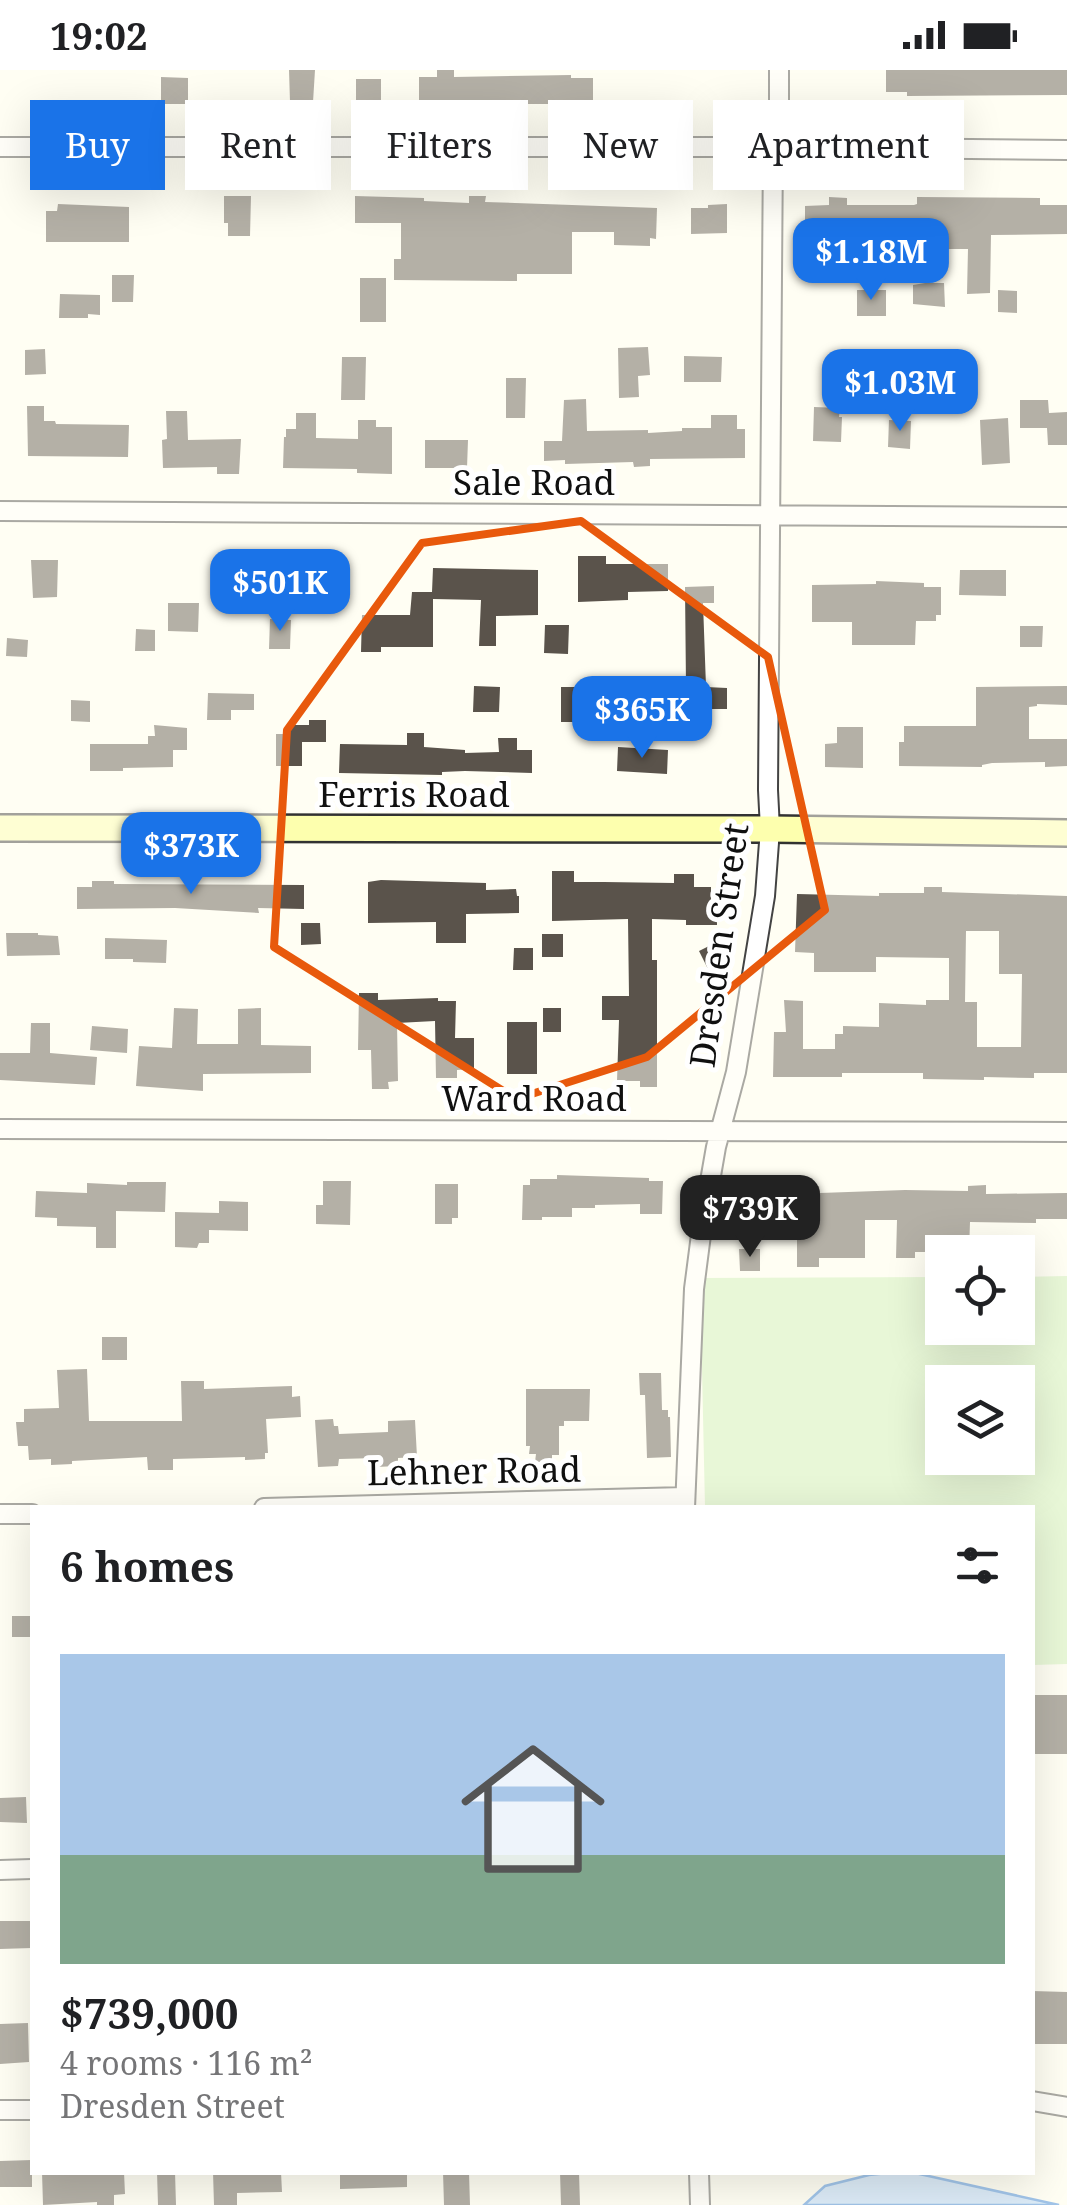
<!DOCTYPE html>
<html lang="en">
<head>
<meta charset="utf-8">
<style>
  :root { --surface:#fff; --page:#f6f6f6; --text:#202124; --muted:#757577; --line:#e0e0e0; --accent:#1a73e8 }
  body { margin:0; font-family:"Noto Serif",serif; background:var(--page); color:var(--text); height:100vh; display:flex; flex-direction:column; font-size:38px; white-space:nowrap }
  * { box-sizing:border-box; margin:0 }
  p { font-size:32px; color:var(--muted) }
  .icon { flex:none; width:55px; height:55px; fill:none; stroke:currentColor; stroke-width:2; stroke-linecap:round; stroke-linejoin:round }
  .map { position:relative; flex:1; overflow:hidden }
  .drawer { position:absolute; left:30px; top:1435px; width:1005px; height:670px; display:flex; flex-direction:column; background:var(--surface); border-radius:0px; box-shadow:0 10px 40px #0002 }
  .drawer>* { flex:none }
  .hud { position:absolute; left:30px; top:30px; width:1008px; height:90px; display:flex; gap:20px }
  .fabs { position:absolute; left:925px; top:1165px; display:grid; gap:20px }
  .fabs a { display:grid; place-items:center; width:110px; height:110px; border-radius:0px; background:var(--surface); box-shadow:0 10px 40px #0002; font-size:50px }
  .price { position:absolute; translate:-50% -85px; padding:0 22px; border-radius:20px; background:var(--accent); color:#fff; font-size:32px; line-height:65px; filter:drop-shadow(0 2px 5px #0008) }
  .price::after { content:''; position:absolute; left:50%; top:60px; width:30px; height:22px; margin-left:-15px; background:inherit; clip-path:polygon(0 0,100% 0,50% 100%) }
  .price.on { background:#222; color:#fff }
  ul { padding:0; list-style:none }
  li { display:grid; align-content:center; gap:20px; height:530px; padding:0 30px }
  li+li { border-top:2px solid var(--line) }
  li span { display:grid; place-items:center; height:310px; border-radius:0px; color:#555 }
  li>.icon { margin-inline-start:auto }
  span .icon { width:180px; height:180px; fill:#fffc; stroke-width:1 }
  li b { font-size:42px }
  h2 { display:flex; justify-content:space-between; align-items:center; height:120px; padding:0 30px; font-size:42px }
  .pill { padding:0 35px; border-radius:0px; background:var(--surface); box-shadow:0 10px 40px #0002; font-size:35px; line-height:90px }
  .pill.on { background:var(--accent); color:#fff }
  .status { display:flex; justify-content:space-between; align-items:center; height:70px; padding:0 50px; background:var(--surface); direction:ltr }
  .status svg { height:28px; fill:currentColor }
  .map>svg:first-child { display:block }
  .green { fill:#ccefb7; fill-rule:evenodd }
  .water { fill:#b1d6fd; stroke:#2f7fdc; stroke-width:2.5 }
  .building { fill:#5a534b; fill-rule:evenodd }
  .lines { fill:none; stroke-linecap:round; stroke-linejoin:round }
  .minor-casing { stroke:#434343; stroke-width:22 }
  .secondary-casing { stroke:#323232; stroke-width:30 }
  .minor { stroke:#fff; stroke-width:18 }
  .secondary { stroke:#fdffae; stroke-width:25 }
  .marked { fill:none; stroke:#e8590c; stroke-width:8; stroke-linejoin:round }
  .labels { text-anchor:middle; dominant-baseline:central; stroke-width:10; stroke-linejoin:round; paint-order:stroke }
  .street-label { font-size:35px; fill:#101010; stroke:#fff }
</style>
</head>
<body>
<div class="status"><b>19:02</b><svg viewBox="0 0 49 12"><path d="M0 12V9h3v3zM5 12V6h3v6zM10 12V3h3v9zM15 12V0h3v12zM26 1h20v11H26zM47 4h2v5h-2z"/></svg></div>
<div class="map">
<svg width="1067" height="2135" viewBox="0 0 1067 2135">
  <rect width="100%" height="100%" fill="#fffef3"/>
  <path class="green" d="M1067,1206V1594L1033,1595L1032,1438L705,1437L700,1208L942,1207V1258H1018V1207ZM942,1312H1018V1388H942Z"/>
  <path class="water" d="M897,2102L915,2103L1059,2135H804L825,2116L869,2105Z"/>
  <path class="building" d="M289,0H315L313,32H290Z
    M437,0H454V7L571,5V8H593V34H419V7H437Z
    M886,0H1067V25L907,26V22H886Z
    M161,7L188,8V34H161Z
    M356,9H381V34H356Z
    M224,126H251L250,166H228V153H224Z
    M355,126L424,128V131L469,133V126H486L485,132L657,138L656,169L650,168V176L614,175V162H572V204H517V211L394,210V189H401V153H355Z
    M829,127L847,128V135H914L917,134V127L1040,128V135H1067V164L991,165L990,223L967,224L968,179H915V164H817V162H805V136L829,135Z
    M58,134L129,137V172H46V141H57Z
    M727,134V163L691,164V138H708V135Z
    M112,205H134L133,232H112Z
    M360,208H386V252H360Z
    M925,213H944L945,237L913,234V215Z
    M857,220H886V246H857Z
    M998,220L1017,221V243L998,242Z
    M60,224L100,225V245L88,244V248H59Z
    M648,277L650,305L638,306L639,327L619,328L618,278Z
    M45,279L46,304L25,305V280Z
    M684,286L722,287L721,312H684Z
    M342,287H366L365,330H341Z
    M506,308H526L525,348H506Z
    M586,329L587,361L648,360V363L682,361V358H711V345H737V359H745V388L650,389V396L634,397L633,392L565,394V390L544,391V371H562L564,330Z
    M1020,330H1048L1049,343L1067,342V375H1048L1047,358H1020Z
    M27,336H44V351H55L56,354L129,355L128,387L28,386Z
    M814,337L840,338L839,347H842L841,372L813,371Z
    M166,341H187L188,370L241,369L239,404H217V397L163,398L162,370L167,369Z
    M296,343H316V368L358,369V350H376V357H392V404L357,403V399L283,398L284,367H286V359H296Z
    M1008,348L1010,393L982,395L980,350Z
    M889,350L911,351L910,379L888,377Z
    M425,370H468L467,398H425Z
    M578,486H606V494H668V521L628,522V530L578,532Z
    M31,490H58L57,527L33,528Z
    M433,498L538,500V545L496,546V576H479L481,530L433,529V577H381V582H361L362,545H410L412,522H432Z
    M960,500H1006V526L959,525Z
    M876,511L924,513V517H941V545H936V551H916L915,575H852V552H812V515L876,514Z
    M714,516V533H703L706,617L727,618V639H678V617H686L685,517Z
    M168,533H199L198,562L168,561Z
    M270,549L291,550L290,579H269Z
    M545,555H569L568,584L544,583Z
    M1020,556H1043L1042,577H1020Z
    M136,559L155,560V581H135Z
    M7,568L28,570L27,587L6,586Z
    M474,616L500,617L499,642H473Z
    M1067,616V635L1037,634V636L1029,637V669H1067V696L1045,697V692L992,693L982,695V697L899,696V672H904V656H976V617Z
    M561,617H604V652H561Z
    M208,623L254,624V640H231V650H207Z
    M71,630L90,631V652L71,651Z
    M309,650H326V672H302V696H276V664H289V655H309Z
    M154,655L187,658V680H173V697L123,698V701H90V674H148V666H155Z
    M837,657H863V698L825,697V674L837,673Z
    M407,663H424V677L465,680V683L499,682L498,668H517V680H532V703L465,701L442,702V705L339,703L340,674L407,675Z
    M618,677L668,680L667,704L617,701Z
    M552,801H574V812H604L674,813V804H694V817H711V839H717V855H686V850L652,849V890H657V1017H640V1011H617L619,950H602V926H629L628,849L552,851Z
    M381,810L486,813V820L516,819L517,826H519V843L466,844V873H436V852L368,853V812Z
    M92,811H114V814L304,815V839L258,838L259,843L175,838L77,839V817H92Z
    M924,817H942V822L1067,826V1003H1034V1008L984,1007V1010L923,1009V1003H842V1007H773L774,962H786L784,930L803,931V979H835V964H843V956L879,957V933L926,935V930H949V888L876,887V902H814V883L795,882L797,824L879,826V823H924ZM966,861H999V904H1022L1021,977H977V932H965Z
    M301,853H320L321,874L301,875Z
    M6,863H38V865L58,866L60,885L7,886Z
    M542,864H563V887H542Z
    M105,868L167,870L166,893L133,892V889H105Z
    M723,869L731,888L708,899L699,881Z
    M514,878H533V900H513Z
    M359,923H378V930L438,928V931H456L455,968H474V999L457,1000V1008H436L435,951L397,953L398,1011L388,1012L389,1019H372L371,980H358Z
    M174,938L198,939L197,974H238V939L261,938V975L311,976V1003L203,1004V1021L136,1016L139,976L172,978Z
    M543,938H561V962H543Z
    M507,952H537V1004H507Z
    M31,953H50V983L97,987L95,1015L0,1010V983H30Z
    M92,956L128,959L127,983L90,980Z
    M557,1105L649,1108V1111H663L662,1144H640V1134L595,1135V1138H572V1147H542V1150H522L523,1115H530V1109H557Z
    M323,1111H351L350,1155L316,1154V1135H323Z
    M127,1112H166L165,1142L116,1141V1178H96V1157L57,1156V1148L35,1147L36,1121L87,1123V1113L127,1115Z
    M435,1114H458V1148H452V1154H435Z
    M986,1115V1124L1067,1123V1149H1036V1153L970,1152L969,1182H915V1188H896L897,1150H865V1188H819V1197H797V1167H754V1125H792V1117L819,1116L820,1123L905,1120L968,1121V1116Z
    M219,1131L248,1132V1161L209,1160V1173H199L197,1178L175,1177V1142L219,1143Z
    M739,1179H760V1201H740Z
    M102,1267H127V1290H102Z
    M87,1299L89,1351H182L181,1311H204V1319L292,1316V1327L300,1326L301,1347L266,1349L268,1383H265V1389L245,1390V1387L173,1389V1400H148L147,1387L72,1391V1394L51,1395V1389L29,1390L28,1376H18L16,1352H24V1339L59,1338L57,1300Z
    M639,1303H661L662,1340H668V1347H670L671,1387L647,1388L645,1325H640Z
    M526,1319H590L589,1351H564V1356H559V1385H552V1392H535L536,1384H529L530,1376H526Z
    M333,1349L334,1356H338L339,1364L388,1362V1351L415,1350L417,1387L398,1388V1396L376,1397V1388L339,1389L338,1396L318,1397L315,1350Z
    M12,1546H32V1567H12Z
    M1032,1625H1067V1684H1032Z
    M26,1727L27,1753L0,1752V1728Z
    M0,1851H32V1878L0,1879Z
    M1032,1921L1067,1922V1974H1032Z
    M28,1953L29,1992L0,1994V1954Z
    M32,2090V2117H0V2091Z
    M42,2102H124L125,2124L114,2125V2135H97V2132L43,2135Z
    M157,2102H175L176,2135H158Z
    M213,2102H281L282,2122L237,2123V2135H214Z
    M340,2102H407V2117L340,2119Z
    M443,2102H469L470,2135H444Z
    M560,2102H579L580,2135H561Z"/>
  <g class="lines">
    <g class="minor-casing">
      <path id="minor" d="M779,0V77
        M0,77H779L1067,80
        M0,441L1067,447
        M0,1059L1067,1062
        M264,1438L685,1427
        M685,1438L694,1219L702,1157L716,1077L736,1002L765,826L770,759L768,720L773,77
        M0,1444H32
        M0,1800L32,1799
        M1032,2031L1067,2037
        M0,2040H32
        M699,2102L700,2135"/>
    </g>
    <g class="secondary-casing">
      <path id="secondary" d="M0,758L770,759L1067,763"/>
    </g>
    <use href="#minor" class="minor"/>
    <use href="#secondary" class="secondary"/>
  </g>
  <path d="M0 0H1067V2135H0ZM581,451L768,587L825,840L647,987L516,1029L274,877L287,660L422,473Z" fill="#fffef3" fill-opacity=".55" fill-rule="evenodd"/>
  <path class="marked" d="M581,451L768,587L825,840L647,987L516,1029L274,877L287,660L422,473Z"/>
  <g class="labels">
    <g class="street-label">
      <text x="534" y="411">Sale Road</text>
      <text x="414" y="723">Ferris Road</text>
      <text transform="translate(718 875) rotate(-82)">Dresden Street</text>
      <text x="534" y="1027">Ward Road</text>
      <text transform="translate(474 1400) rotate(-1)">Lehner Road</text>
    </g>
  </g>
</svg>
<div class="fabs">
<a><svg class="icon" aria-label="locate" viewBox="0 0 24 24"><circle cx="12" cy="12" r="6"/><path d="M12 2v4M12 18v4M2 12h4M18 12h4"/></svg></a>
<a><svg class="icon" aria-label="layers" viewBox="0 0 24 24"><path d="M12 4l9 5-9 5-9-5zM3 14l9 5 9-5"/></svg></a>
</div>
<b class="price" style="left:871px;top:233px">$1.18M</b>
<b class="price" style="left:900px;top:364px">$1.03M</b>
<b class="price" style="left:280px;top:564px">$501K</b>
<b class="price" style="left:642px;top:691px">$365K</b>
<b class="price" style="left:191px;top:827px">$373K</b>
<b class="price on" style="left:750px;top:1190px">$739K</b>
<div class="hud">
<a class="pill on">Buy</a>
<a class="pill">Rent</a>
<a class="pill">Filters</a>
<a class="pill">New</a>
<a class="pill">Apartment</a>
</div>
<section class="drawer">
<h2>6 homes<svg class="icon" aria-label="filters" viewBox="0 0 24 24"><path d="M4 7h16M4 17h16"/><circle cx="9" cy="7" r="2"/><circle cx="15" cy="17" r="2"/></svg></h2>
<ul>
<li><span style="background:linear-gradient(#a9c7e8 65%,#7fa58c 0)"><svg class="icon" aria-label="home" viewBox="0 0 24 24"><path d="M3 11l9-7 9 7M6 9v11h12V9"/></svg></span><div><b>$739,000</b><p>4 rooms · 116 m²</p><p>Dresden Street</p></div></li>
</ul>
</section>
</div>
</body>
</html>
